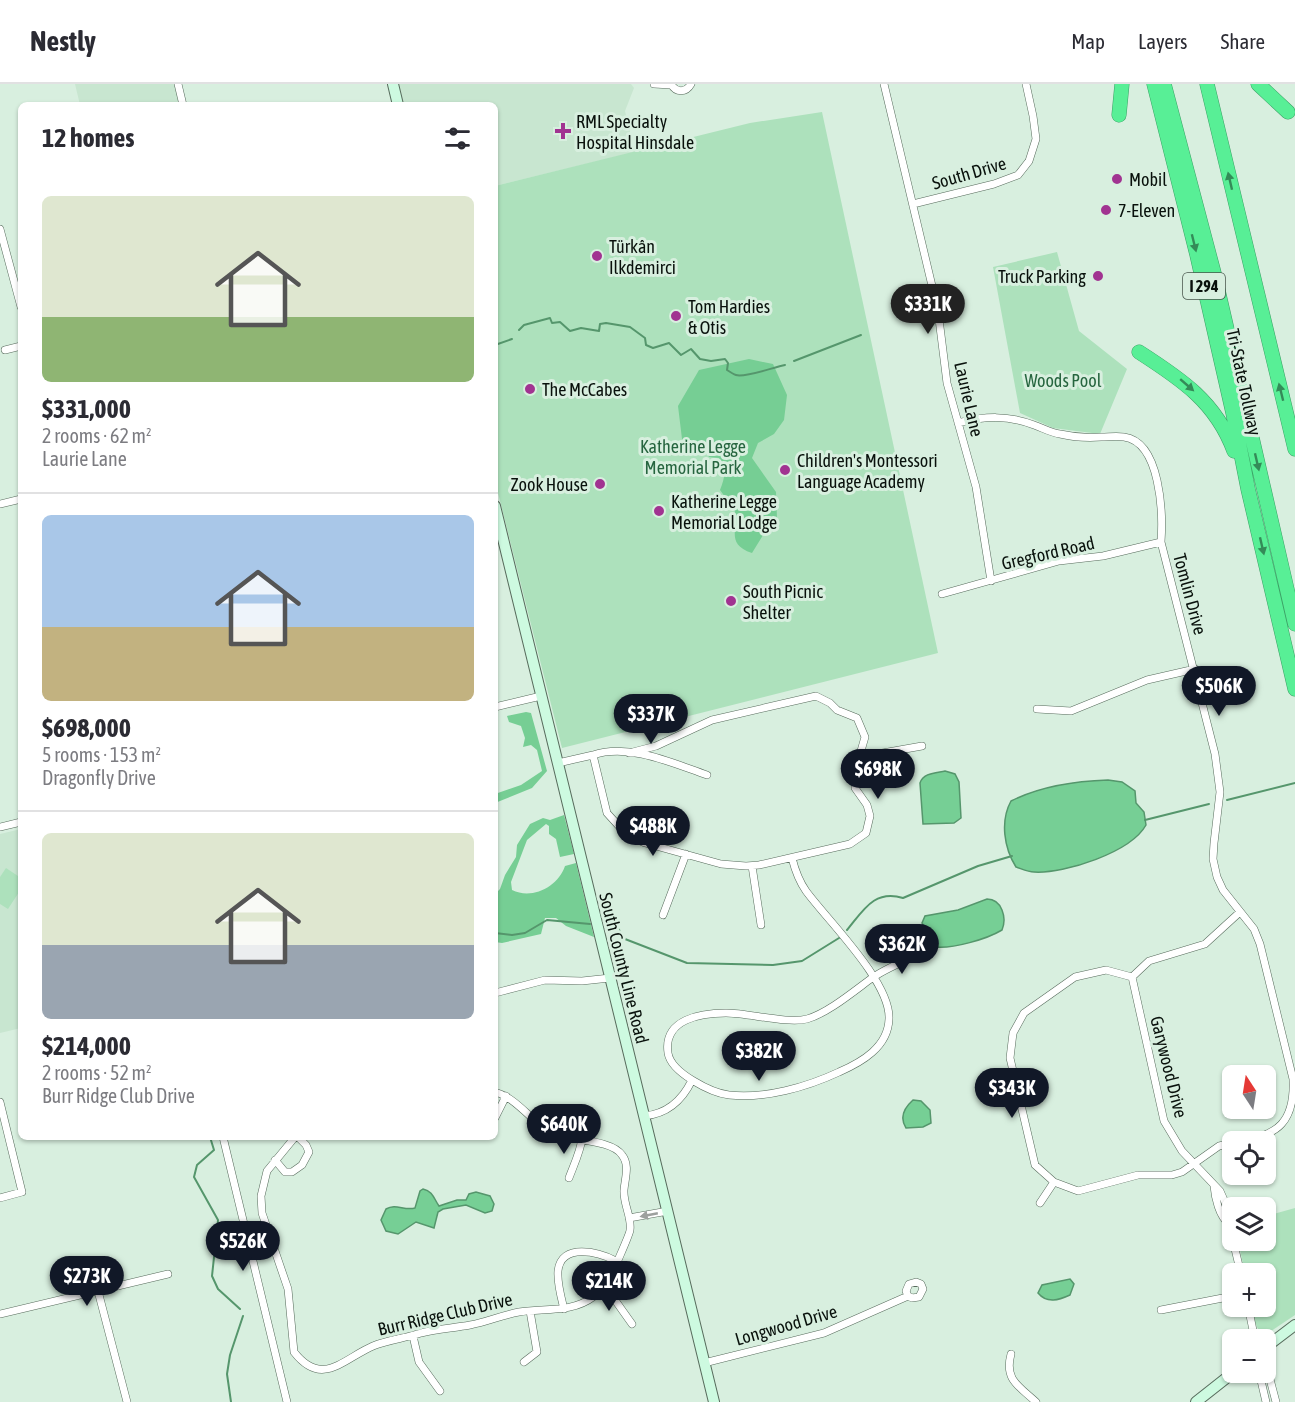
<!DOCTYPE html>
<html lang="en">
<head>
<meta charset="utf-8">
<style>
  :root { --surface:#fff; --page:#f2f2f3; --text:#2b2b33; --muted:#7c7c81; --line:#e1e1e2; --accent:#111827 }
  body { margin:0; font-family:"Asap Condensed",sans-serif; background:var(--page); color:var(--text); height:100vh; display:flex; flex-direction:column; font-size:22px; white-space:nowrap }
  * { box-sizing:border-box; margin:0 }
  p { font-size:20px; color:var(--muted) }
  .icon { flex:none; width:33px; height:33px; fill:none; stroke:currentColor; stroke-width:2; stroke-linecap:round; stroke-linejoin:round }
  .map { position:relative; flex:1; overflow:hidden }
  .side { position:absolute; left:18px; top:18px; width:480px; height:1038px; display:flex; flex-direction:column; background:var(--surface); border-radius:9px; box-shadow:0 2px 4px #0004 }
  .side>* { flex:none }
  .needle { width:39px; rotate:348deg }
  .buttons { position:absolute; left:1222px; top:981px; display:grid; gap:12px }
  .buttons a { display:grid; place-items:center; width:54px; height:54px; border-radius:9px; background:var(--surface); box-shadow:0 2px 4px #0004; font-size:30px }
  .price { position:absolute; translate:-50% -51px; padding:0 14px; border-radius:21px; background:var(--accent); color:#fff; font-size:20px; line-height:39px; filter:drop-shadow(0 2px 3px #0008) }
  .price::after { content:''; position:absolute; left:50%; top:36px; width:18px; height:14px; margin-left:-9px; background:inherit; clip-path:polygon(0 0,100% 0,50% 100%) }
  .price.selected { background:#222; color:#fff }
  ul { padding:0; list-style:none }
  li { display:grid; align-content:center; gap:12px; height:318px; padding:0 24px }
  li+li { border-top:2px solid var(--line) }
  li span { display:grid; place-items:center; height:186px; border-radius:9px; color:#555 }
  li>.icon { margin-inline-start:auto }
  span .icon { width:108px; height:108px; fill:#fffc; stroke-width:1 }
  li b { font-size:26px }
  h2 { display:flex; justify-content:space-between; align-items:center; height:72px; padding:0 24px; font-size:26px }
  header { display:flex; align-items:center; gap:36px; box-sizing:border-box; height:84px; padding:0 30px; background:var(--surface); border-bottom:2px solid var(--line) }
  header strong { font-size:28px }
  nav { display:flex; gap:33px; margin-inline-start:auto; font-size:21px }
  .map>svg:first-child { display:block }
  .built { fill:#c8e6d0 }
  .green { fill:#ade1bc }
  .forest { fill:#76ce94 }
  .water { fill:#76cf95; stroke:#55966c; stroke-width:1.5 }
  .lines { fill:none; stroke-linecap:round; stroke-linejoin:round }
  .stream { stroke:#55966c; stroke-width:2 }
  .street-casing { stroke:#576b5c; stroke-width:8 }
  .secondary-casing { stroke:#576b5c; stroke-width:12 }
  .highway-casing { stroke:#3ca166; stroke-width:15 }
  .street { stroke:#fff; stroke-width:7 }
  .secondary { stroke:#cdfae0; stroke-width:10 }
  .highway { stroke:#58ef96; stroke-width:14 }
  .oneway { fill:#348b58 }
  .oneway2 { fill:#9da09e }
  .poi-dot { fill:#a13391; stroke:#d8efdf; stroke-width:2 }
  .labels { text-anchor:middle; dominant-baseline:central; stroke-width:6; stroke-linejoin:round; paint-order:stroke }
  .shield { fill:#d8efdf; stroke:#47544b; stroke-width:1.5 }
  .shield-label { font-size:16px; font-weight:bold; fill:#09110c }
  .poi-label { font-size:18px; fill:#09110c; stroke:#d8efdf; text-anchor:start }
  .street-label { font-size:18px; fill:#09110c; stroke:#d8efdf }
  .park-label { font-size:18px; fill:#26653f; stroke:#d8efdf }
</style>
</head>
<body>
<header>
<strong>Nestly</strong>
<nav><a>Map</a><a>Layers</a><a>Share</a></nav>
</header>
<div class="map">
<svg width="1295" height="1318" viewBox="0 0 1295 1318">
  <rect width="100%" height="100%" fill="#d8efdf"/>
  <path class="built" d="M75,0H177L182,21H80Z
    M397,0H631L634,4L625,27L635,68L495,102V21H402Z
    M21,745V944L0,949V750Z"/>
  <path class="green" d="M822,28L938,569L562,664L495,397V102L750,39Z
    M1057,168L1079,247L1127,285L1100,350L1053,344L1020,329L993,183Z
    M6,784L21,794V805L8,825L0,820V793Z
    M1295,1124V1231L1265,1251C1254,1245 1254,1233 1252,1223L1266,1222V1190L1245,1189L1238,1157L1266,1156V1132Z"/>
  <path class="forest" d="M749,275L773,280L787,311L784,336L774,350L758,359L752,374L776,408L777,434L769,437L768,443L752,469C723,459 741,442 734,425C731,419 724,412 720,406C725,393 727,386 719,374L709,373L705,366L682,355L678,322L699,286Z
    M526,628L531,629L547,687L532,704L495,719V710L521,701L542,687L537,666L531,661L523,663L525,654L521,642L509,638L507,632Z
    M564,731L574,770L560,773L556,755L549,750V742L546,740L527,756L511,798L512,806C532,816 558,803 565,782L576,779L594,853L566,842L556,834H545L541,850L502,859L495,858V810L500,805L505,791L516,773L517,761L530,740L543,734L550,736Z"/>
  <path class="water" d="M945,687L955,690L959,698L961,734L954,739L923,740L920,699C923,689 935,689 945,687Z
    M1108,696L1122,698L1135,707L1136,719L1144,728L1146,741C1131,768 1065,790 1034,788C1028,788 1022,785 1016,783C1004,764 1000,737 1011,717C1041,702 1075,697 1108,696Z
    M987,815C1002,815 1007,834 1002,846C987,855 953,865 935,863L922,839L925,832L958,826Z
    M913,1016L921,1017L930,1026L931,1039L923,1043L906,1044C899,1033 904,1024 913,1016Z
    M423,1105C433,1107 434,1115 439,1122L457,1116H466L469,1110L476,1108L490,1112L494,1120L492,1127L485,1129L466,1121L443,1125L438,1128L434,1144L416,1138L398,1150L386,1147L381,1136L386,1125C396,1119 404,1127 415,1124L420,1107Z
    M1070,1195L1074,1200L1070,1211C1059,1216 1047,1220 1038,1209L1042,1201Z"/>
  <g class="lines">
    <path class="stream" d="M519,246L524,241L550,234L552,239L560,238L570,247L581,244L599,247L600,240L606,239L630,243L645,254L646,261L653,264L669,259L681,271L691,265L700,275L711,277L725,275L728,279L727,286C730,288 733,290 736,291C745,294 774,283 785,281
      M495,261L512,255
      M794,277L861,251
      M1227,716L1295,699
      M1145,736L1209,720
      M609,839L614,838L625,855L687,879L773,881L802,877L839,854
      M847,846C863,827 874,805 903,814L978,782L1012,772
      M495,849L512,851L525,849L547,836L590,840
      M210,1053L214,1066L197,1081L194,1093L218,1136L212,1192L218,1205L240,1225
      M231,1318L227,1290L230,1271L243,1232"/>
    <g class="street-casing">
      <path id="street" d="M178,0L183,21
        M654,0L671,1
        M671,0C676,9 686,9 691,0
        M884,0L938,227L947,299L976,403L991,497
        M913,120L994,100L1018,91L1029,77L1036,55L1033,32L1026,0
        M0,145L21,223
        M5,266L21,262
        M958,339C985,332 1008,331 1034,341C1043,344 1051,349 1060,350C1073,353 1088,354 1101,353C1109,353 1117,352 1124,353C1161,358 1163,430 1161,458L1215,670L1220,708L1214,759L1213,775L1217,793L1223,806L1254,845L1260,860L1293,995C1295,1038 1278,1051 1240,1058
        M0,420L21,415
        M942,510L1059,477L1103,472L1161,458
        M495,623L541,612
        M1037,625L1071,627L1147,596L1195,585
        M593,671C629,659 672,679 707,691
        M860,673L922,662
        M558,679L593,671L607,729L627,751L645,759L721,780L746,782L759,781L850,760L866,749L870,732L867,721L855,704L856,684L865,653L857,634L837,626L830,619L816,612L712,636L656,662L629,669
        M0,743L21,738
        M792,774C795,786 799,797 806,807C828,837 891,898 889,935C888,963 862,978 839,988C807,1003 765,1015 729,1011C712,1009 671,989 668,969C663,935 701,929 726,929C748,929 788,940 807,935C828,929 854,907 872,894C888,883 904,877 921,870
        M752,782L761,841
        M663,831L686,770
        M1132,893L1164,1037L1182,1067L1220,1107L1232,1134L1229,1140
        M495,909L545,896L582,897L610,894
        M0,1018L22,1108L0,1114
        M644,1032C667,1030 682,1017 692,996
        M495,1034L506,1012
        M547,1046C553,1038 558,1030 569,1032C596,1037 575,1077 569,1094
        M223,1053L287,1318
        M295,1053L267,1087L261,1112L262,1129L288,1205L294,1268C322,1304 343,1275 373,1262C388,1256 405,1254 421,1249C437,1245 454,1244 470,1241C487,1238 502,1231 519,1228C543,1224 572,1229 593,1213C599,1208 605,1202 609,1196C611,1192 630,1150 630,1146C632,1133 623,1120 624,1106C625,1094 630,1081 622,1071C612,1056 575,1057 558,1051C534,1043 520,1015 495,1008
        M1233,1059L1219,1062L1182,1088L1172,1091H1138L1078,1107L1054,1098L1035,1081L1010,974L1013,949L1024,929L1075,893L1106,886L1132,893L1149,877L1205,860L1240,828
        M275,1076L285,1088H292L302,1081L309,1068L306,1061L298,1053
        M1214,1102C1215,1114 1219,1132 1229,1140L1241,1190
        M1040,1119L1054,1098
        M629,1134L668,1127
        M605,1202L632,1240
        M98,1207L127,1318
        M1248,1222L1255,1256
        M564,1225C561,1213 557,1199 558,1187C561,1158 599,1168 616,1177
        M1161,1226L1233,1212
        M0,1230L168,1190
        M413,1252L419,1278L440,1307
        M1011,1270C1004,1296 1019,1302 1036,1318
        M524,1278L537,1268L530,1227
        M704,1279L824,1249L908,1212L912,1214L919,1213L923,1205L921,1200L916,1198L909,1200L906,1207L908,1212
        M1266,1280L1276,1318
        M1259,1288L1266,1318"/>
    </g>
    <g class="secondary-casing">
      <path id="secondary" d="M393,0L398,21
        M495,422L714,1318
        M1266,1263L1295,1241
        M1196,1318L1234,1288"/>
    </g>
    <g class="highway-casing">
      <path id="highway" d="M1154,0L1197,171L1233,329L1248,405L1295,605
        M1164,0L1214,189L1295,540
        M1207,0L1295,365
        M1258,0L1288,28
        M1119,31L1122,0
        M1139,268C1181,295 1216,318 1234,367"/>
    </g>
    <use href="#street" class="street"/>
    <use href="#secondary" class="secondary"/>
    <use href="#highway" class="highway"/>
  </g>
  <defs><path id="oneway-solid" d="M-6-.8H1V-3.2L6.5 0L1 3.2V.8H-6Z" transform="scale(1.5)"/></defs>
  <g class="oneway">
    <use href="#oneway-solid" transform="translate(1230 97) rotate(-103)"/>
    <use href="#oneway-solid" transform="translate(1194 159) rotate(76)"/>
    <use href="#oneway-solid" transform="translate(1187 301) rotate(41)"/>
    <use href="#oneway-solid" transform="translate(1281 308) rotate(-104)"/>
    <use href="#oneway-solid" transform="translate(1257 378) rotate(77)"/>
    <use href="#oneway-solid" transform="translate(1262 462) rotate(77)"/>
  </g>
  <use class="oneway2" href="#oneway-solid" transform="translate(649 1131) rotate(169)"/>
  <g class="poi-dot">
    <path d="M560 38h6v6h6v6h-6v6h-6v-6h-6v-6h6z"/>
    <circle cx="1117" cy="95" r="6"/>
    <circle cx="1106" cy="126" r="6"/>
    <circle cx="597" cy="172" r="6"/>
    <circle cx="1098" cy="192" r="6"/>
    <circle cx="676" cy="232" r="6"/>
    <circle cx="530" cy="305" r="6"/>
    <circle cx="785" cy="386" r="6"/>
    <circle cx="600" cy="400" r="6"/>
    <circle cx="659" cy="427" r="6"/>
    <circle cx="731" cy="517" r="6"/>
  </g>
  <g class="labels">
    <rect class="shield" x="1183" y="189" width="42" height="26" rx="4.5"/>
    <g class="shield-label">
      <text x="1204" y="202">I 294</text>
    </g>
    <g class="poi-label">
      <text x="576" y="37">RML Specialty<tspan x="576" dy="21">Hospital Hinsdale</tspan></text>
      <text x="1129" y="95">Mobil</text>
      <text x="1118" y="126">7-Eleven</text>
      <text x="609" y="162">Türkân<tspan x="609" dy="21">Ilkdemirci</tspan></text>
      <text x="1086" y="192" text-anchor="end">Truck Parking</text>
      <text x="688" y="222">Tom Hardies<tspan x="688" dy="21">&amp; Otis</tspan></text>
      <text x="542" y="305">The McCabes</text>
      <text x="797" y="376">Children's Montessori<tspan x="797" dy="21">Language Academy</tspan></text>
      <text x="588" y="400" text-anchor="end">Zook House</text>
      <text x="671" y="417">Katherine Legge<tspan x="671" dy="21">Memorial Lodge</tspan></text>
      <text x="743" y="507">South Picnic<tspan x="743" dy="21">Shelter</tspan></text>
    </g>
    <g class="street-label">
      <text transform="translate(969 89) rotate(-16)">South Drive</text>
      <text transform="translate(1244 298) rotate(78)">Tri-State Tollway</text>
      <text transform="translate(969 315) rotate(77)">Laurie Lane</text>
      <text transform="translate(1048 469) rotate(-13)">Gregford Road</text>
      <text transform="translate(1190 510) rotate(75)">Tomlin Drive</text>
      <text transform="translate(624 884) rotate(76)">South County Line Road</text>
      <text transform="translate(1169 983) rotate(76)">Garywood Drive</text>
      <text transform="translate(445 1230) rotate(-13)">Burr Ridge Club Drive</text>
      <text transform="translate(786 1241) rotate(-16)">Longwood Drive</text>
    </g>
    <g class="park-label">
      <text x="1063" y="296">Woods Pool</text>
      <text x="693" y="362">Katherine Legge<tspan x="693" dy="21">Memorial Park</tspan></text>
    </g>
  </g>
</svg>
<div class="buttons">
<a><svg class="needle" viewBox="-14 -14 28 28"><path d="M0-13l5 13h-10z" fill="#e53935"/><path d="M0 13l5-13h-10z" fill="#7c7c81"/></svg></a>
<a><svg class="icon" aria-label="locate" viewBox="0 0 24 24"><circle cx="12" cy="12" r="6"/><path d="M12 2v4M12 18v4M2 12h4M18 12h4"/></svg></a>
<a><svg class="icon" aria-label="layers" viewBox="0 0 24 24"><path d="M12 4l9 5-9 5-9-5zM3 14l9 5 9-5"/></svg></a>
<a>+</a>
<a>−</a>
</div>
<b class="price selected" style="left:928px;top:251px">$331K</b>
<b class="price" style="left:1219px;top:633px">$506K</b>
<b class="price" style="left:651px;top:661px">$337K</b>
<b class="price" style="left:878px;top:716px">$698K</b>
<b class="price" style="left:653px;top:773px">$488K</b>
<b class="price" style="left:902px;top:891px">$362K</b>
<b class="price" style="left:759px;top:998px">$382K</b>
<b class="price" style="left:1012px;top:1035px">$343K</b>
<b class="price" style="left:564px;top:1071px">$640K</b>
<b class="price" style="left:243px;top:1188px">$526K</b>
<b class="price" style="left:87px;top:1223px">$273K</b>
<b class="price" style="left:609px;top:1228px">$214K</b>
<section class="side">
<h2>12 homes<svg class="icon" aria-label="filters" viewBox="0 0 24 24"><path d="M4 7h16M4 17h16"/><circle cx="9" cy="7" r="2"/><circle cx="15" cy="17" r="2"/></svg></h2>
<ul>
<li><span style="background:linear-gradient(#dfe7d0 65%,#8fb573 0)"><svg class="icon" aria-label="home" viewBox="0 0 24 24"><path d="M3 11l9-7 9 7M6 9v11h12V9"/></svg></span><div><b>$331,000</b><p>2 rooms · 62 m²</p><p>Laurie Lane</p></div></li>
<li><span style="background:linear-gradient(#a9c7e8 60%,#c2b280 0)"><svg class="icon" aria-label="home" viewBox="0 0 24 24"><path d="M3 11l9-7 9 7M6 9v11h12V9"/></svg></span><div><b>$698,000</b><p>5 rooms · 153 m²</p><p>Dragonfly Drive</p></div></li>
<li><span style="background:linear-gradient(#dfe7d0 60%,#9aa5b1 0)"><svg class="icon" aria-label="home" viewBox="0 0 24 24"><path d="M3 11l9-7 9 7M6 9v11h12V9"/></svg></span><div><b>$214,000</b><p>2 rooms · 52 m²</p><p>Burr Ridge Club Drive</p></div></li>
</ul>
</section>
</div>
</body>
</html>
